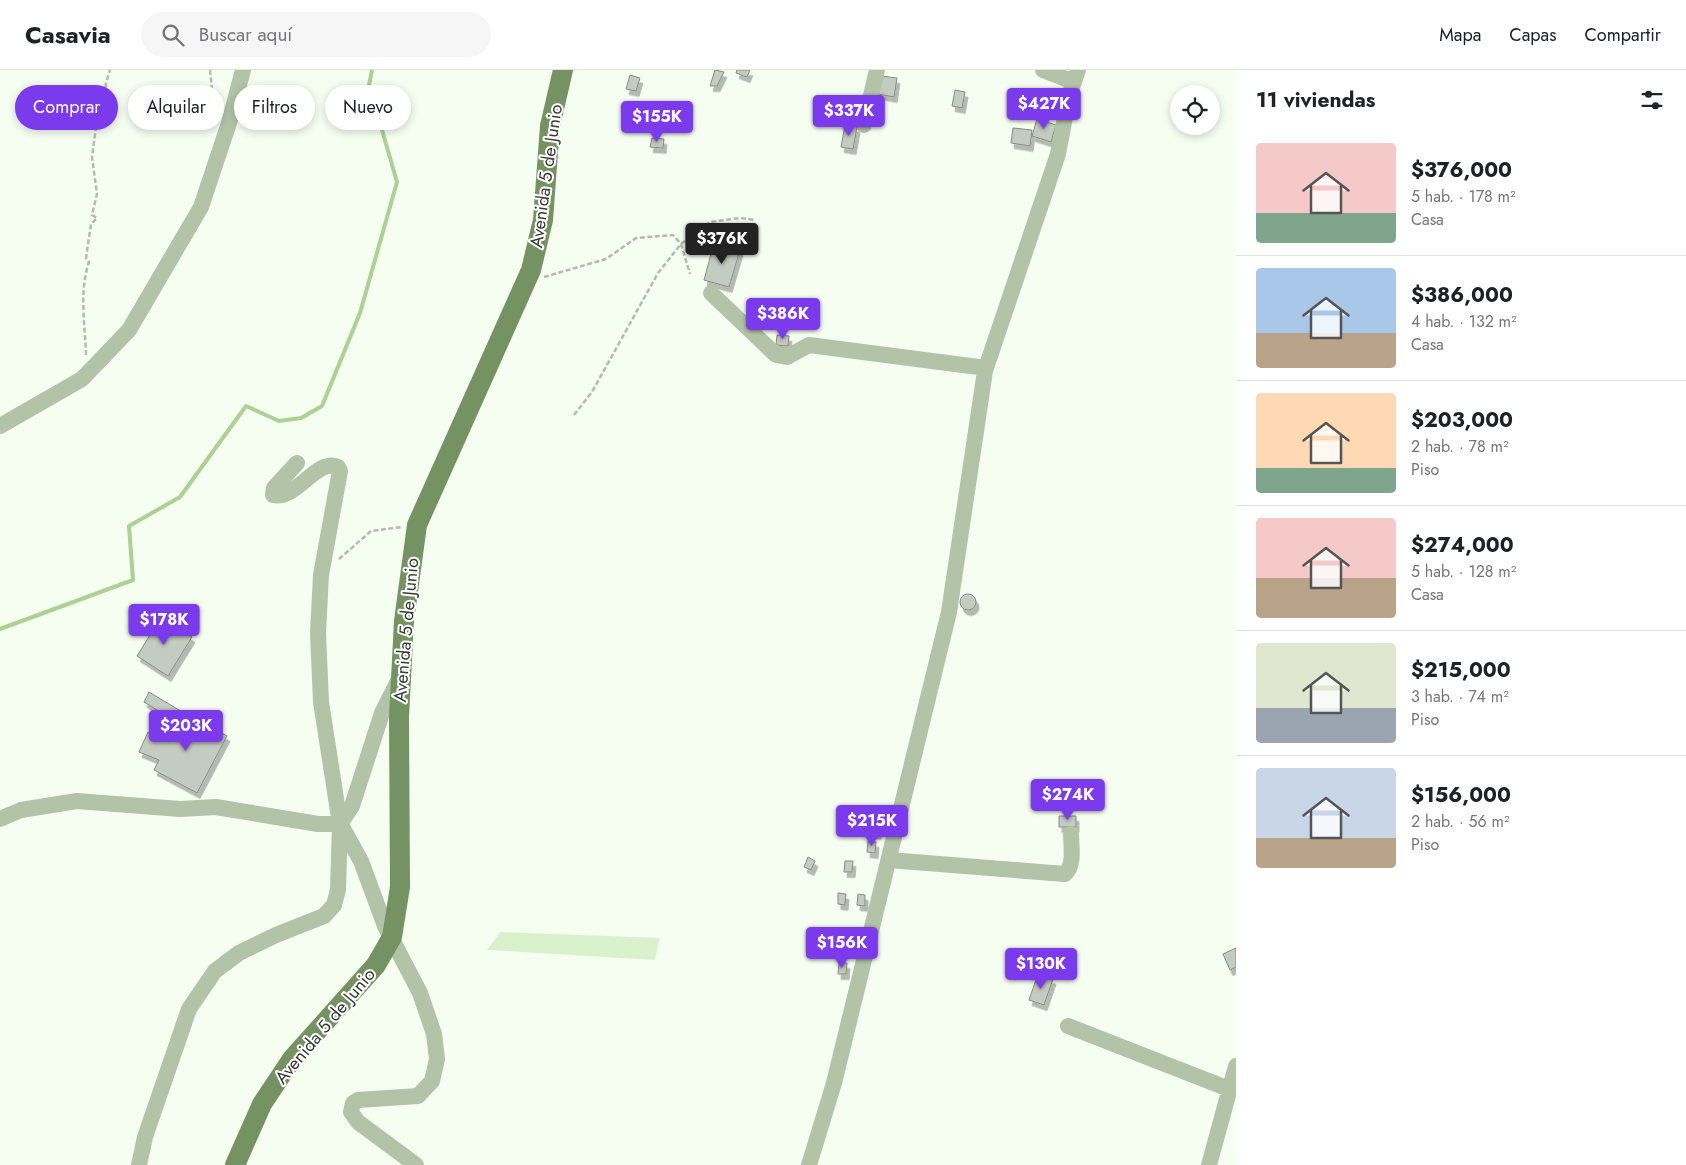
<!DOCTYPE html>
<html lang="es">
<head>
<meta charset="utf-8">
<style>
  :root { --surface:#fff; --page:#f6f6f6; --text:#202124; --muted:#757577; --line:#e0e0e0; --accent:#7c3aed }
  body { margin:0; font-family:Jost,sans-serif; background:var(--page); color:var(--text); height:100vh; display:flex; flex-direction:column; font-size:19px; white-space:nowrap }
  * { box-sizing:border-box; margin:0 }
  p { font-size:16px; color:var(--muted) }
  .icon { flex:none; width:28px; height:28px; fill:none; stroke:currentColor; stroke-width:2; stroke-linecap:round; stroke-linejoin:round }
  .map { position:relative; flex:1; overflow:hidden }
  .drawer { display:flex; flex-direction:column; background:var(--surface); width:450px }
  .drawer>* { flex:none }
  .banner { position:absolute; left:15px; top:15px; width:475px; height:45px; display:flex; gap:10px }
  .buttons { position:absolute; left:1170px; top:15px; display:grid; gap:10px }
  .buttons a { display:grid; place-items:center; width:50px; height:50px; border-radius:50%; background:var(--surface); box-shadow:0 2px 8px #0003; font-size:25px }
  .price { position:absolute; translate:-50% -42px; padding:0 11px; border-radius:5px; background:var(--accent); color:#fff; font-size:16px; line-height:32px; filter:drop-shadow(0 1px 2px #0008) }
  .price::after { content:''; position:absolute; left:50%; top:30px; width:15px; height:11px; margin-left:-8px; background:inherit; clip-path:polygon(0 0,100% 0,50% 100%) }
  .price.current { background:#222; color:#fff }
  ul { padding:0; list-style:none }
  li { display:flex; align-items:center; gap:15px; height:125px; padding:0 20px }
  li+li { border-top:1px solid var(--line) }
  li span { display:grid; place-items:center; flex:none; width:140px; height:100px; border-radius:5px; color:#555 }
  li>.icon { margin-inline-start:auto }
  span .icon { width:60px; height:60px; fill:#fffc; stroke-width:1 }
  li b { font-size:21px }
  h2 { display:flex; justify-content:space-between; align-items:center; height:60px; padding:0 20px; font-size:21px }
  .pill { padding:0 18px; border-radius:22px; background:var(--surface); box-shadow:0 2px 8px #0003; font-size:18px; line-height:45px }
  .pill.current { background:var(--accent); color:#fff }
  header { display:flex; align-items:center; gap:30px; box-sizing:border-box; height:70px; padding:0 25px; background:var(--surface); border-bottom:1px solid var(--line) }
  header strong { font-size:24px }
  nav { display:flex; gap:28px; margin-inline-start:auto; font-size:18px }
  .search { width:350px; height:45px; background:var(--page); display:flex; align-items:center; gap:12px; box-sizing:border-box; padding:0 18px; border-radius:28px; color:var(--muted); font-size:19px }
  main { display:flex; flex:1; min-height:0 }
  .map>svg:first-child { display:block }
  .green { fill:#daf2cb }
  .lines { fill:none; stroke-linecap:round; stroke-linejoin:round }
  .stream { stroke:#abd193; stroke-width:4 }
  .building { fill:#c4cbc0; stroke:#858b81; filter:url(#shadow) }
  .path { stroke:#b4bab0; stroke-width:2.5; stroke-dasharray:5 2.5; stroke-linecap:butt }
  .minor { stroke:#b2c3a8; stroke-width:16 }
  .major { stroke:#759362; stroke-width:20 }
  .labels { text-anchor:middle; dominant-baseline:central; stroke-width:4; stroke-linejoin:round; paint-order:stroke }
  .street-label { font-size:18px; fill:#373a35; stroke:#fff }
</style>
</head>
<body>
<header>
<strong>Casavia</strong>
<div class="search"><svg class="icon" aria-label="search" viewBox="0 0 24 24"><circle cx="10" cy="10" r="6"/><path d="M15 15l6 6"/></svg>Buscar aquí</div>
<nav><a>Mapa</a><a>Capas</a><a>Compartir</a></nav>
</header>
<main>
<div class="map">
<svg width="1236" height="1095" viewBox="0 0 1236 1095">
  <defs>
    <filter id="shadow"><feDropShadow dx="3" dy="5.5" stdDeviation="0" flood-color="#0004"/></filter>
  </defs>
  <rect width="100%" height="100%" fill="#f6fef2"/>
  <path class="green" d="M500,862L660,868L655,890L487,880Z"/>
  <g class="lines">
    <path class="stream" d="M0,559L133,510L129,456L180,427L246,336L279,351L301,348L322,336L360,243L397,112L369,15L372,0"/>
  </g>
  <path class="building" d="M715,0L724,2L717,16H710Z
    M737,0H750L747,7L736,3Z
    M630,5L640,8L636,21L626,19Z
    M881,6L897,8L894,27L878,24Z
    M955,20L965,22L962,38L952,36Z
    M1037,49L1056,55L1051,72L1032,66Z
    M845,55L857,57L853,79L841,77Z
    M1013,58L1032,60L1030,76L1011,73Z
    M652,68L664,69L663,78L650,77Z
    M714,173L740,180L729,217L704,210Z
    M777,265L789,266L788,276L776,275Z
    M960 532a8 8 0 1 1 16 0a8 8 0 1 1-16 0Z
    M161,547L192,567L168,606L137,586Z
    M149,622L184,643L178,653L144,632Z
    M184,643L227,666L197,723L154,700L159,690L139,682L148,662L169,672Z
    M1059,746H1076V757H1059Z
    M871,752L879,753L878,764L870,763Z
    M868,771L876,772L875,783L867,782Z
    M808,787L815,791L811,800L804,797Z
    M845,791H853L852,802H844Z
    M838,823L846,824L845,835L838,834Z
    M858,824L865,825V836L857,835Z
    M836,867L843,868L842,876L835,875Z
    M1236,878V897L1230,900L1223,884Z
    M839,893H847L846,904H838Z
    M1038,904L1053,909L1044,935L1029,930Z"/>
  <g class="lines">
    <path class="path" d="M210,0L215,48
      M544,207L606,189L636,168L673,165L681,174L690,204
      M86,285C85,254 79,222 89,192L86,188L91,154L97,148L92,145L97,124L92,87L96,57L105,30L106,13L110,0
      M574,345L592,322L658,203L681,174L710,152L740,148L756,150
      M339,489L371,461L402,457"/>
    <path class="minor" d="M1043,0L1074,12
      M864,55L877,0
      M711,223L776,285L787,287L809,275L986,298
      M0,356L82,309L129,260L201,137L229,53L243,0
      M0,749L21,740L77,731L180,739L216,737L318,754H340
      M340,754L352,736L382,643L399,609
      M341,755L361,791L385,856L420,923L434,964L437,989L432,1011L418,1026L358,1030L353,1033L351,1042L358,1052L416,1095
      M889,790L1065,804C1075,795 1071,777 1071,764
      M1068,956L1229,1019
      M139,1095L145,1067L189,939L215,901L239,883L276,865L324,846L334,835L338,820L340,754L321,632L318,563L321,505L340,401L338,397C317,387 296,431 273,425L274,418L297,393
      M809,1095L834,1013L949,542L985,301L1058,84L1069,26L1078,0
      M1209,1095L1236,996"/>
    <path class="major" d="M235,1095L262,1034L292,989L376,895L392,867L400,817L399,647L404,551L417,455L531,200L543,150L550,56L563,0"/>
  </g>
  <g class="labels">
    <g class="street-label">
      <text transform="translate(546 106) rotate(-82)">Avenida 5 de Junio</text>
      <text transform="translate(406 560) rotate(-85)">Avenida 5 de Junio</text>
      <text transform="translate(325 956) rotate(-50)">Avenida 5 de Junio</text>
    </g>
  </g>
</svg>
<div class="buttons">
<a><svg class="icon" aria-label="locate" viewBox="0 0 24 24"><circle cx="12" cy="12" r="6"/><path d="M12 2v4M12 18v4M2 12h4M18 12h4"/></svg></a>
</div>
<b class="price" style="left:1044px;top:60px">$427K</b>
<b class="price" style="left:849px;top:67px">$337K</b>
<b class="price" style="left:657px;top:73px">$155K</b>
<b class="price current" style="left:722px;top:195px">$376K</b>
<b class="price" style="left:783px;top:270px">$386K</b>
<b class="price" style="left:164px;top:576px">$178K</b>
<b class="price" style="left:186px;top:682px">$203K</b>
<b class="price" style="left:1068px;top:751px">$274K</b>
<b class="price" style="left:872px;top:777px">$215K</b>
<b class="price" style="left:842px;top:899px">$156K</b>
<b class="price" style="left:1041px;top:920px">$130K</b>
<div class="banner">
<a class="pill current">Comprar</a>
<a class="pill">Alquilar</a>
<a class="pill">Filtros</a>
<a class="pill">Nuevo</a>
</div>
</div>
<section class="drawer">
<h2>11 viviendas<svg class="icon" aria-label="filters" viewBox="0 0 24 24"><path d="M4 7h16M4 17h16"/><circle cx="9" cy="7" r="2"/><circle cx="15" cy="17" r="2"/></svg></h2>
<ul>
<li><span style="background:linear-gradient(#f6c9c9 70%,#7fa58c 0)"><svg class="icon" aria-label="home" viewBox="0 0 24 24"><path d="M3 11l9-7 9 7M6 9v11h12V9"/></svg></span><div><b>$376,000</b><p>5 hab. · 178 m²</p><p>Casa</p></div></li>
<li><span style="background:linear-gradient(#a9c7e8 65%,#b9a48a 0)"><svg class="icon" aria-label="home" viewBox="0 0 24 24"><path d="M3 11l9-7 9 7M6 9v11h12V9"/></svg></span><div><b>$386,000</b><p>4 hab. · 132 m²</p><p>Casa</p></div></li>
<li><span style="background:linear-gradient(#ffd9b3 75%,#7fa58c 0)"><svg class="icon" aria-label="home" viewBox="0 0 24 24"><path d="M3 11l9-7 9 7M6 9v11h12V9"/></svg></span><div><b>$203,000</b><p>2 hab. · 78 m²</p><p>Piso</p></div></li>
<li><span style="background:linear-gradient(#f6c9c9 60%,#b9a48a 0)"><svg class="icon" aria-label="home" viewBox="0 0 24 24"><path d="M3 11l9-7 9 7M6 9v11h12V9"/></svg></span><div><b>$274,000</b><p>5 hab. · 128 m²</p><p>Casa</p></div></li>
<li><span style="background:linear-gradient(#dfe7d0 65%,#9aa5b1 0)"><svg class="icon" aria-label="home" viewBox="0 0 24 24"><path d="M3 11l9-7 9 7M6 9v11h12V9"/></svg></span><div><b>$215,000</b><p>3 hab. · 74 m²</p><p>Piso</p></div></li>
<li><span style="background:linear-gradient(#c9d6e8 70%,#b9a48a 0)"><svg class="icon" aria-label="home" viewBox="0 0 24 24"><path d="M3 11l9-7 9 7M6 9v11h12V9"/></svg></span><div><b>$156,000</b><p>2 hab. · 56 m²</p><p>Piso</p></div></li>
</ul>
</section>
</main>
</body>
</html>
